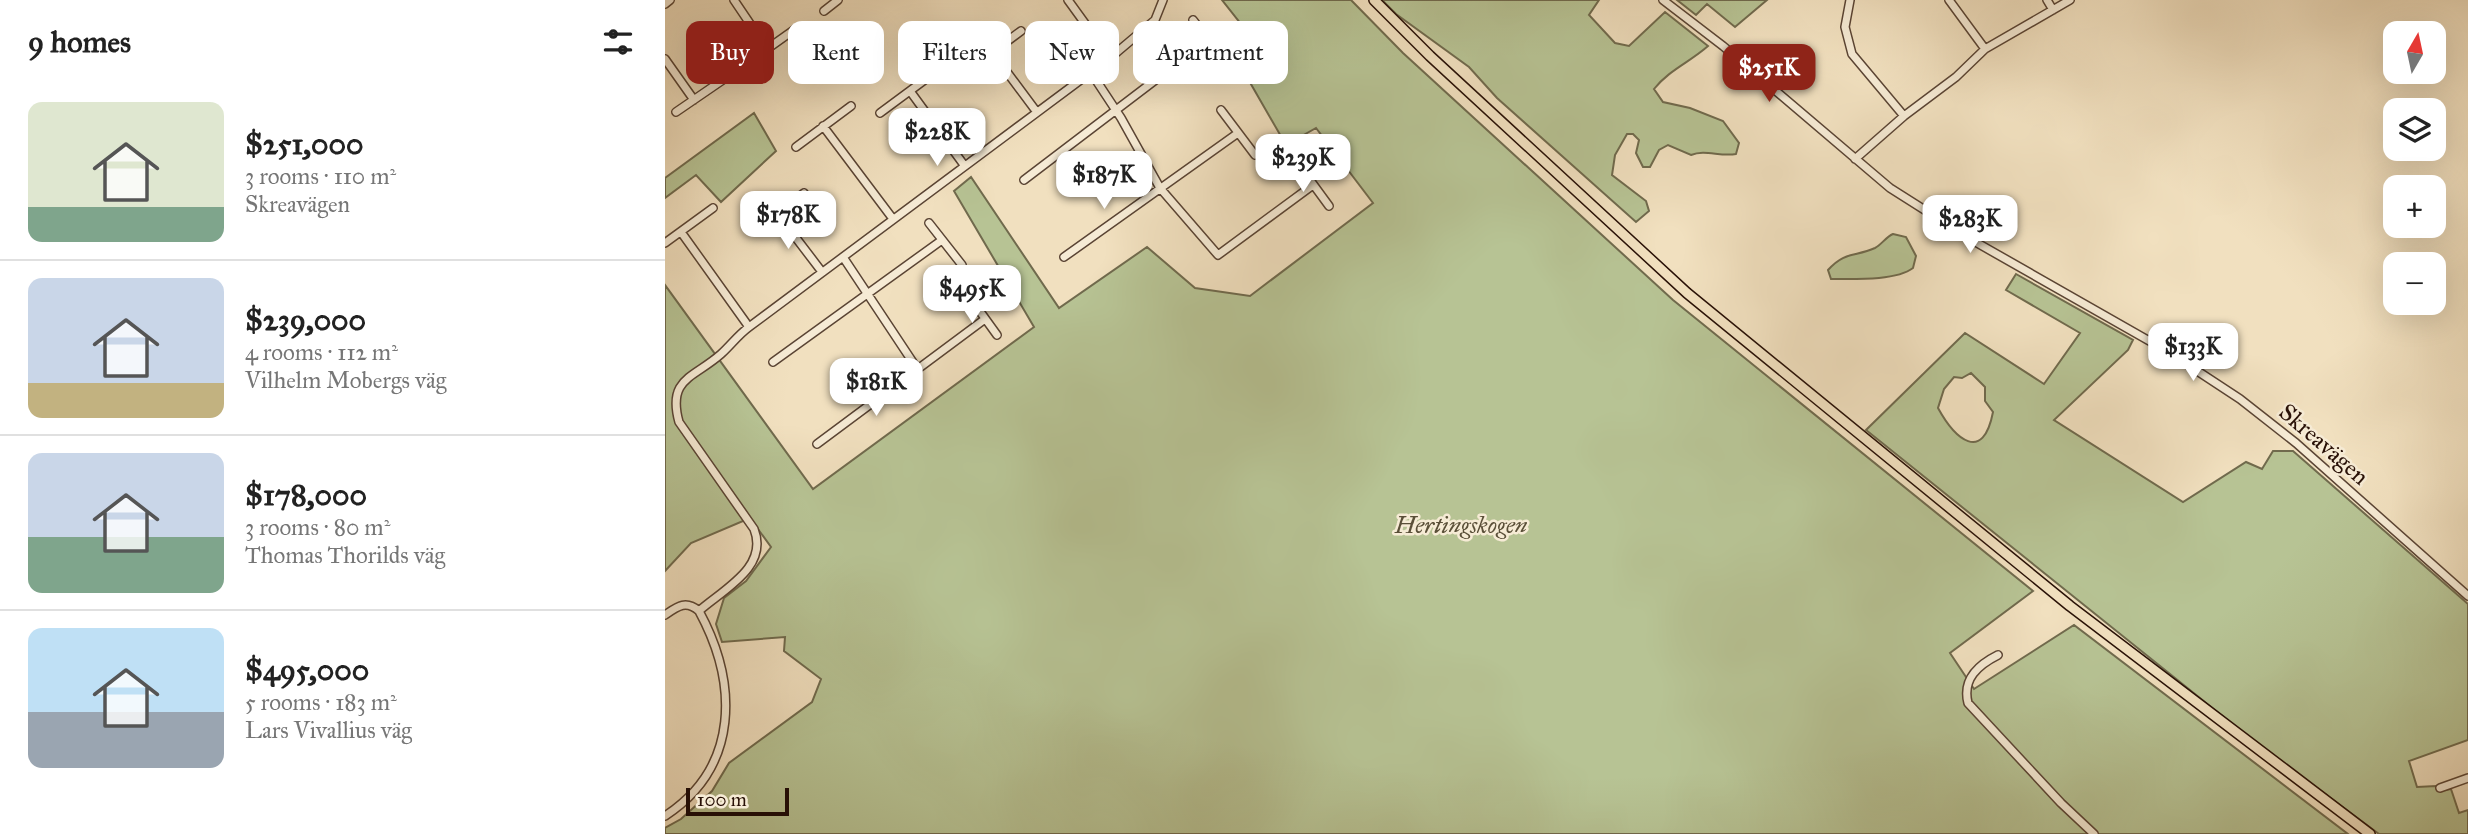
<!DOCTYPE html>
<html lang="en">
<head>
<meta charset="utf-8">
<style>
  :root { --surface:#fff; --page:#f6f6f6; --text:#222; --muted:#767676; --line:#e0e0e0; --accent:#8f2418 }
  body { margin:0; font-family:"IM FELL Great Primer",serif; background:var(--page); color:var(--text); height:100vh; display:flex; flex-direction:column; font-size:26px; white-space:nowrap }
  * { box-sizing:border-box; margin:0 }
  p { font-size:23px; color:var(--muted) }
  .icon { flex:none; width:38px; height:38px; fill:none; stroke:currentColor; stroke-width:2; stroke-linecap:round; stroke-linejoin:round }
  .map { position:relative; flex:1; overflow:hidden }
  .drawer { display:flex; flex-direction:column; background:var(--surface); width:665px }
  .drawer>* { flex:none }
  .banner { position:absolute; left:21px; top:21px; width:665px; height:63px; display:flex; gap:14px }
  .needle { width:46px; rotate:9deg }
  .fabs { position:absolute; left:1718px; top:21px; display:grid; gap:14px }
  .fabs a { display:grid; place-items:center; width:63px; height:63px; border-radius:14px; background:var(--surface); box-shadow:0 7px 28px #0002; font-size:35px }
  .scale { position:absolute; left:21px; bottom:18px; width:103px; box-sizing:border-box; padding-left:7px; border:4px solid #281006; border-top:0; font-size:19px; line-height:24px; white-space:nowrap; color:#281006; -webkit-text-stroke:5px #f6ebd5; paint-order:stroke }
  .price { position:absolute; translate:-50% -60px; padding:0 16px; border-radius:14px; background:#fff; color:#222; font-size:23px; line-height:46px; filter:drop-shadow(0 2px 4px #0008) }
  .price::after { content:''; position:absolute; left:50%; top:42px; width:21px; height:16px; margin-left:-10px; background:inherit; clip-path:polygon(0 0,100% 0,50% 100%) }
  .price.on { background:var(--accent); color:#fff }
  ul { padding:0; list-style:none }
  li { display:flex; align-items:center; gap:21px; height:175px; padding:0 28px }
  li+li { border-top:2px solid var(--line) }
  li span { display:grid; place-items:center; flex:none; width:196px; height:140px; border-radius:14px; color:#555 }
  li>.icon { margin-inline-start:auto }
  span .icon { width:84px; height:84px; fill:#fffc; stroke-width:1 }
  li b { font-size:30px }
  h2 { display:flex; justify-content:space-between; align-items:center; height:84px; padding:0 28px; font-size:30px }
  .chip { padding:0 24px; border-radius:14px; background:var(--surface); box-shadow:0 7px 28px #0002; font-size:24px; line-height:63px }
  .chip.on { background:var(--accent); color:#fff }
  main { display:flex; flex:1; min-height:0 }
  .map>svg:first-child { display:block }
  .green { fill:#b7c394; stroke:#706a4d; stroke-width:2; fill-rule:evenodd }
  .lines { fill:none; stroke-linecap:round; stroke-linejoin:round }
  .minor-casing { stroke:#5a4434; stroke-width:10 }
  .major-casing { stroke:#281006; stroke-width:12 }
  .minor { stroke:#f6ebd5; stroke-width:7 }
  .major { stroke:#f1e0bf; stroke-width:9 }
  .labels { text-anchor:middle; dominant-baseline:central; stroke-width:5; stroke-linejoin:round; paint-order:stroke }
  .street-label { font-size:24px; fill:#281006; stroke:#f6ebd5 }
  .park-label { font-size:24px; font-style:italic; fill:#5a4f38; stroke:#f6ebd5 }
</style>
</head>
<body>
<main>
<section class="drawer">
<h2>9 homes<svg class="icon" aria-label="filters" viewBox="0 0 24 24"><path d="M4 7h16M4 17h16"/><circle cx="9" cy="7" r="2"/><circle cx="15" cy="17" r="2"/></svg></h2>
<ul>
<li><span style="background:linear-gradient(#dfe7d0 75%,#7fa58c 0)"><svg class="icon" aria-label="home" viewBox="0 0 24 24"><path d="M3 11l9-7 9 7M6 9v11h12V9"/></svg></span><div><b>$251,000</b><p>3 rooms · 110 m²</p><p>Skreavägen</p></div></li>
<li><span style="background:linear-gradient(#c9d6e8 75%,#c2b280 0)"><svg class="icon" aria-label="home" viewBox="0 0 24 24"><path d="M3 11l9-7 9 7M6 9v11h12V9"/></svg></span><div><b>$239,000</b><p>4 rooms · 112 m²</p><p>Vilhelm Mobergs väg</p></div></li>
<li><span style="background:linear-gradient(#c9d6e8 60%,#7fa58c 0)"><svg class="icon" aria-label="home" viewBox="0 0 24 24"><path d="M3 11l9-7 9 7M6 9v11h12V9"/></svg></span><div><b>$178,000</b><p>3 rooms · 80 m²</p><p>Thomas Thorilds väg</p></div></li>
<li><span style="background:linear-gradient(#bfe0f5 60%,#9aa5b1 0)"><svg class="icon" aria-label="home" viewBox="0 0 24 24"><path d="M3 11l9-7 9 7M6 9v11h12V9"/></svg></span><div><b>$495,000</b><p>5 rooms · 183 m²</p><p>Lars Vivallius väg</p></div></li>
</ul>
</section>
<div class="map">
<svg width="1803" height="834" viewBox="0 0 1803 834">
  <rect width="100%" height="100%" fill="#f1e0bf"/>
  <filter id="stains"><feTurbulence type="fractalNoise" baseFrequency=".00286" numOctaves="4"/><feColorMatrix values="0 0 0 0 .2 0 0 0 0 .09 0 0 0 0 .02 0 0 0 .5 -.17"/></filter>
  <radialGradient id="worn" r=".72"><stop offset=".6" stop-color="#630" stop-opacity="0"/><stop offset="1" stop-color="#630" stop-opacity=".3"/></radialGradient>
  <path class="green" d="M557,0H686L738,53L1008,300L1368,591L1285,653L1309,689L1409,625L1683,834H0V828L16,819L47,791L64,763L147,702L156,679L119,651L120,637L57,642L51,624L59,598L81,581L106,547L85,518L26,543L0,571V285L148,489L369,327L289,191L306,177L394,308L482,247L530,288L585,296L708,203L651,128L621,145L583,79L606,62Z
    M717,0H934L924,15L950,43L964,46L1000,12L1043,46C1025,62 1004,70 989,89L998,102L1025,108L1058,121L1074,143L1071,154C1055,157 1040,149 1026,155L1003,145L994,150L985,167H978L971,153L974,140L968,134H962L950,155L947,175L981,201L984,211L971,222L832,98L804,67L731,14Z
    M1012,0H1102L1070,27L1042,4L1031,15Z
    M89,113L111,151L56,202L31,175L0,198V178Z
    M1228,234L1241,237L1251,256L1248,268C1231,281 1188,279 1166,279L1163,270C1180,251 1190,257 1210,248C1216,245 1221,237 1228,234Z
    M1351,274L1468,340L1463,350L1389,420L1518,502L1581,462L1597,469L1608,451H1628L1803,604V740L1744,761L1752,787L1771,786L1773,791L1786,789L1794,813L1803,810V834H1714L1586,739L1201,430L1300,333L1379,384L1415,333L1341,290ZM1306,373L1320,387V401L1328,412C1318,464 1290,439 1273,408L1279,389L1289,377L1297,378Z"/>
  <g class="lines">
    <g class="minor-casing">
      <path id="minor" d="M69,0L102,49
        M403,0L445,58
        M998,0L1058,46L1225,188L1307,240L1502,351L1575,399L1631,443L1803,596
        M1185,0L1180,27L1187,54L1239,116
        M1284,0L1320,49
        M1382,0L1388,10
        M0,4L5,0
        M159,11L173,0
        M528,20L567,71
        M327,52L371,111
        M0,59L29,100
        M88,59L133,27
        M305,69L356,31
        M425,71L456,118L495,188L553,255L648,185
        M245,91L299,165
        M556,110L590,155
        M11,112L65,75
        M215,113L269,73
        M158,126L228,219
        M131,147L186,106
        M1190,159L1239,116L1291,77L1320,49L1405,0
        M634,165L664,206
        M359,180L543,40
        M112,213L157,272
        M264,223L297,265
        M87,231L139,193
        M16,232L84,327
        M0,243L48,208
        M178,257L253,370
        M399,257L573,133
        M306,299L332,335
        M108,362L277,240
        M152,444L320,319
        M0,615C13,606 21,600 34,611
        M1333,655C1313,665 1297,679 1303,703L1396,803L1429,834
        M1775,788L1803,778
        M0,816C75,767 73,683 34,611C59,589 104,567 89,529L14,422C2,378 29,378 56,354C66,345 73,335 84,327L445,58L490,20L498,0"/>
    </g>
    <g class="major-casing">
      <path id="major" d="M709,0L765,56L1022,293L1405,606L1705,834"/>
    </g>
    <use href="#minor" class="minor"/>
    <use href="#major" class="major"/>
  </g>
  <g class="labels">
    <g class="street-label">
      <text transform="translate(1659 444) rotate(41)">Skreavägen</text>
    </g>
    <g class="park-label">
      <text x="796" y="525">Hertingskogen</text>
    </g>
  </g>
  <rect width="100%" height="100%" filter="url(#stains)"/>
  <rect width="100%" height="100%" fill="url(#worn)"/>
</svg>
<div class="fabs">
<a><svg class="needle" viewBox="-14 -14 28 28"><path d="M0-13l5 13h-10z" fill="#e53935"/><path d="M0 13l5-13h-10z" fill="#767676"/></svg></a>
<a><svg class="icon" aria-label="layers" viewBox="0 0 24 24"><path d="M12 4l9 5-9 5-9-5zM3 14l9 5 9-5"/></svg></a>
<a>+</a>
<a>−</a>
</div>
<div class="scale">100 m</div>
<b class="price on" style="left:1104px;top:104px">$251K</b>
<b class="price" style="left:272px;top:168px">$228K</b>
<b class="price" style="left:638px;top:194px">$239K</b>
<b class="price" style="left:439px;top:211px">$187K</b>
<b class="price" style="left:123px;top:251px">$178K</b>
<b class="price" style="left:1305px;top:255px">$283K</b>
<b class="price" style="left:307px;top:325px">$495K</b>
<b class="price" style="left:1528px;top:383px">$133K</b>
<b class="price" style="left:211px;top:418px">$181K</b>
<div class="banner">
<a class="chip on">Buy</a>
<a class="chip">Rent</a>
<a class="chip">Filters</a>
<a class="chip">New</a>
<a class="chip">Apartment</a>
</div>
</div>
</main>
</body>
</html>
